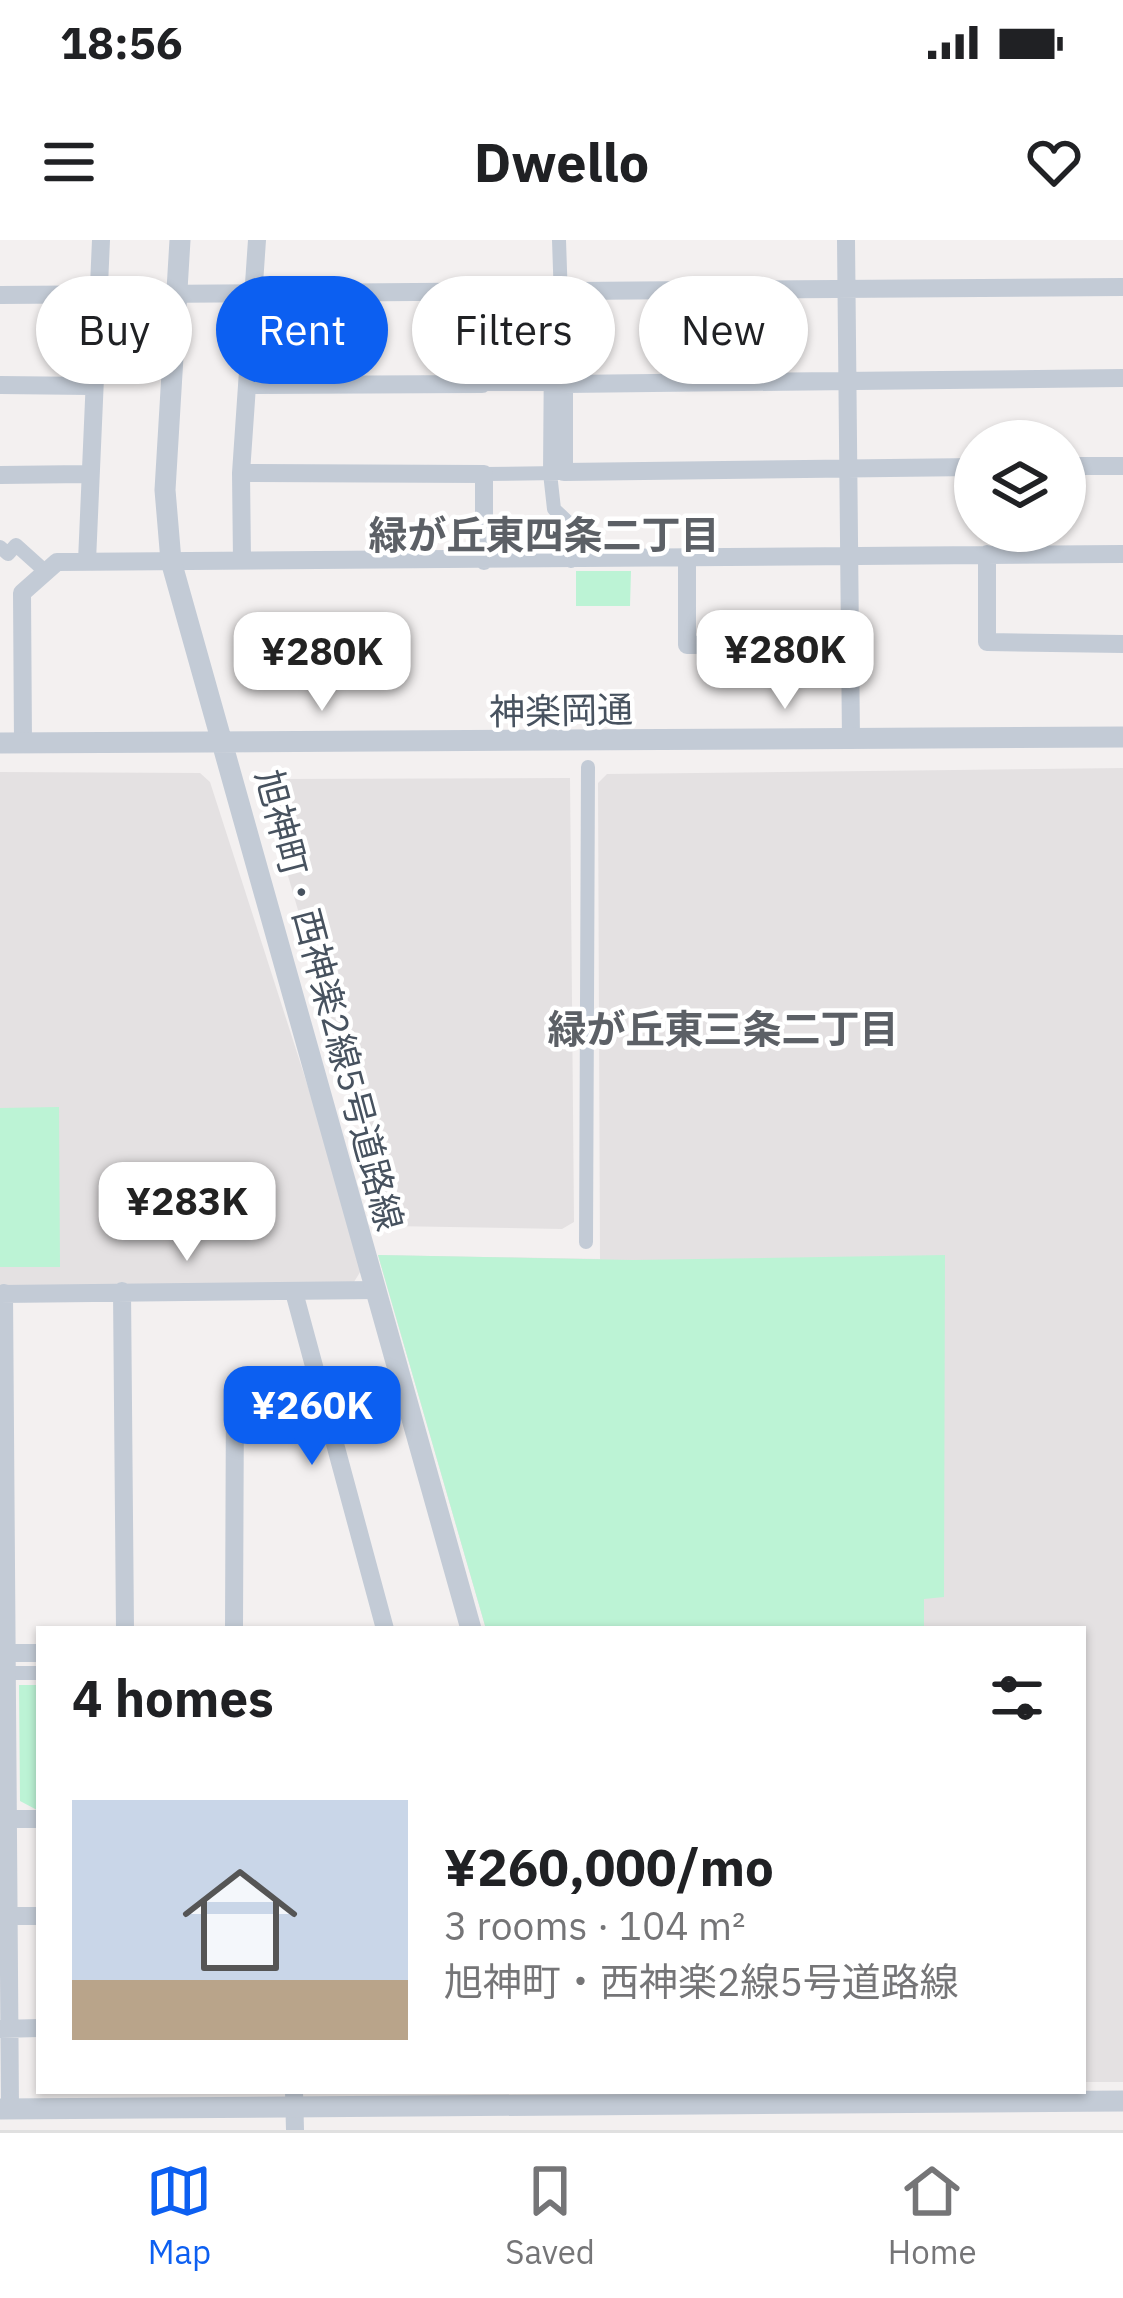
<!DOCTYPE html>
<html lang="en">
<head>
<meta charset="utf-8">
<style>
  :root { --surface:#fff; --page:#f2f2f2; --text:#202124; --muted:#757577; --line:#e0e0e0; --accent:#0c5ff1 }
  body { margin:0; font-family:"IBM Plex Sans","Noto Sans JP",sans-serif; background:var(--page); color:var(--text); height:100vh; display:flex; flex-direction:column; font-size:45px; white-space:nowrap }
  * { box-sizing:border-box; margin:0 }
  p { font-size:39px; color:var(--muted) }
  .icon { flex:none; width:66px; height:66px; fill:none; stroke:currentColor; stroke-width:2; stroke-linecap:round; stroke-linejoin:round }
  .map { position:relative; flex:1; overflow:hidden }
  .drawer { position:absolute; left:36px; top:1386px; width:1050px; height:468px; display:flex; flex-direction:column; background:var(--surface); border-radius:0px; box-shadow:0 3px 9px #0004 }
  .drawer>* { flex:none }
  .guide { position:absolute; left:36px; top:36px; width:1053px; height:108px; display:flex; gap:24px }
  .fabs { position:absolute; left:954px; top:180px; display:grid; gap:24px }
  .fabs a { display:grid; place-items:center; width:132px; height:132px; border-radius:50%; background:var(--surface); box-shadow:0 3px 9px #0004; font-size:60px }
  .price { position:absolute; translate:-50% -102px; padding:0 27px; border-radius:24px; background:#fff; color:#222; font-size:39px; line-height:78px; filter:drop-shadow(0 3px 6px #0008) }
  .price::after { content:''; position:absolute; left:50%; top:72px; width:36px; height:27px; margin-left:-18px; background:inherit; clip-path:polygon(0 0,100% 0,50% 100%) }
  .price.on { background:var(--accent); color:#fff }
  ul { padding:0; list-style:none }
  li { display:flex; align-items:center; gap:36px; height:300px; padding:0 36px }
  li+li { border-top:3px solid var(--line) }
  li span { display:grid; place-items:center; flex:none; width:336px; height:240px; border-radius:0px; color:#555 }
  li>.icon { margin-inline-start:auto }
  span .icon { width:144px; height:144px; fill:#fffc; stroke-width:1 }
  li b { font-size:51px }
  h2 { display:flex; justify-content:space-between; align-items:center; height:144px; padding:0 36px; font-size:51px }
  .pill { padding:0 42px; border-radius:54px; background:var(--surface); box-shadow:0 3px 9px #0004; font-size:42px; line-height:108px }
  .pill.on { background:var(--accent); color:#fff }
  .status { display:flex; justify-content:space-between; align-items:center; height:84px; padding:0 60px; background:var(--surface); direction:ltr }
  .status svg { height:33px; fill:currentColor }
  header { display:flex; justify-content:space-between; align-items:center; height:156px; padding:0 36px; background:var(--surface); font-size:54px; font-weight:700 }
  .tabs { display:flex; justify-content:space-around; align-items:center; height:168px; border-top:3px solid var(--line); background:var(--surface); font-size:33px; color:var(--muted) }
  .tabs a { display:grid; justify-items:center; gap:6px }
  .tabs .on { color:var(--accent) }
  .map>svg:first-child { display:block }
  .education { fill:#e4e1e2 }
  .green { fill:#bcf3d5 }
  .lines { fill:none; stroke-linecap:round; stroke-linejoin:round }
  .pedestrian { stroke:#c3cbd6; stroke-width:14 }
  .minor { stroke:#c3cbd6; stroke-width:18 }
  .tertiary { stroke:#c3cbd6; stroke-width:21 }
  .labels { text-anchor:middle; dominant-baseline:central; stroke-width:9; stroke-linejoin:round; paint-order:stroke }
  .street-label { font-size:36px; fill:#47525f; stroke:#fff }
  .neighbourhood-label { font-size:39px; font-weight:bold; fill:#5c6066; stroke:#fff }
</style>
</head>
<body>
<div class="status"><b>18:56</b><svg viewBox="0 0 49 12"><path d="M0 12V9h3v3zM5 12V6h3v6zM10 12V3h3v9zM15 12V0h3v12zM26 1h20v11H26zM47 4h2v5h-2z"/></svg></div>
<header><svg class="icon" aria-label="menu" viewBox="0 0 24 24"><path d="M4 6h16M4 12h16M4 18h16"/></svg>Dwello<svg class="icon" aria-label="heart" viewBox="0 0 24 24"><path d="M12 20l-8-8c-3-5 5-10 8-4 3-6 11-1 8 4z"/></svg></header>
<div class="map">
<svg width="1123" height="1890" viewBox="0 0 1123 1890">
  <rect width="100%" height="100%" fill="#f3f0f0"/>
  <path class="education" d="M1123,528V1842H1083V1389H486L378,1015L600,1019L598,543L607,534Z
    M0,532L200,533L210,542L365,1024L354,1042L0,1047Z
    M570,538L574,982L562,989L390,986L263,550L273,539Z"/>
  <path class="green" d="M576,331H631L630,366H576Z
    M59,867L60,1027H0V868Z
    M378,1015L633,1020L945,1015L944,1357L924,1359V1389H486Z
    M19,1445H39V1571L20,1561Z"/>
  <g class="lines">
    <path class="pedestrian" d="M559,0L562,89L551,107L550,233L554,269L572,286L571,321
      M482,144H555
      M484,234L559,233
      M0,307L8,314L16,305L46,332
      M586,1002L588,527
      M9,1433H39"/>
    <path class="minor" d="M846,0L851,500
      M0,55L1123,47
      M0,145L92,146
      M248,145L482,144L483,52
      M1065,226H1123
      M975,227L564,232V144L1123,138
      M241,233L484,234V321
      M0,235L87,234
      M987,314V402L1123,404
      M687,318V405L850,404
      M242,320L241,233L257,0
      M87,321L101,0
      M23,503L22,353L57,322L1123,314
      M122,1051L125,1389
      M294,1052L385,1389
      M4,1053L10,1869
      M0,1054L377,1050
      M234,1389L235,1149H318
      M2,1413H39
      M0,1579H39
      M0,1676H39
      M0,1789L39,1788
      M294,1851L295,1890"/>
    <path class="tertiary" d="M180,0L165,250L171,321L471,1389
      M0,503L1123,497
      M0,1869L1123,1861"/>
  </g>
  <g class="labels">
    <g class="street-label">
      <text transform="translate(561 470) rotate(-1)">神楽岡通</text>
      <text transform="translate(330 760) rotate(75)">旭神町・西神楽2線5号道路線</text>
    </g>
    <g class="neighbourhood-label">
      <text x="544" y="294">緑が丘東四条二丁目</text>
      <text x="723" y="788">緑が丘東三条二丁目</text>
    </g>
  </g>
</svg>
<div class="fabs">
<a><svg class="icon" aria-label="layers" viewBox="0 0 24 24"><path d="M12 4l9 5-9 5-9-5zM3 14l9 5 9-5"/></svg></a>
</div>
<b class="price" style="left:785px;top:472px">¥280K</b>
<b class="price" style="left:322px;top:474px">¥280K</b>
<b class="price" style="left:187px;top:1024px">¥283K</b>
<b class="price on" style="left:312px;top:1228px">¥260K</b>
<div class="guide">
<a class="pill">Buy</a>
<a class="pill on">Rent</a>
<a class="pill">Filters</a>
<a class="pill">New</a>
</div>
<section class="drawer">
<h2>4 homes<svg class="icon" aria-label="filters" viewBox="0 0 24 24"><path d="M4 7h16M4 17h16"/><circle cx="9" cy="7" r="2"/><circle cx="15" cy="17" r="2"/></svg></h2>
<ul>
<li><span style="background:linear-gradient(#c9d6e8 75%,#b9a48a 0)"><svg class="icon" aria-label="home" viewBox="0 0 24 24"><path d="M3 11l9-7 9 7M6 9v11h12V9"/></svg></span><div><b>¥260,000/mo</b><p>3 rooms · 104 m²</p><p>旭神町・西神楽2線5号道路線</p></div></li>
</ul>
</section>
</div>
<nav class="tabs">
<a class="on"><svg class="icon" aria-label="map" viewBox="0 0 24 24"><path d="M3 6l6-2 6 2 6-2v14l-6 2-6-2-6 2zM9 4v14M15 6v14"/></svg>Map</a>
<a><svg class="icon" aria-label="saved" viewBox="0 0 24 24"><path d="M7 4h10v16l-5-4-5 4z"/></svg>Saved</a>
<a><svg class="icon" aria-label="home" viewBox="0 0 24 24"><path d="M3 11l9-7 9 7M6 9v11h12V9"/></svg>Home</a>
</nav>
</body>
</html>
